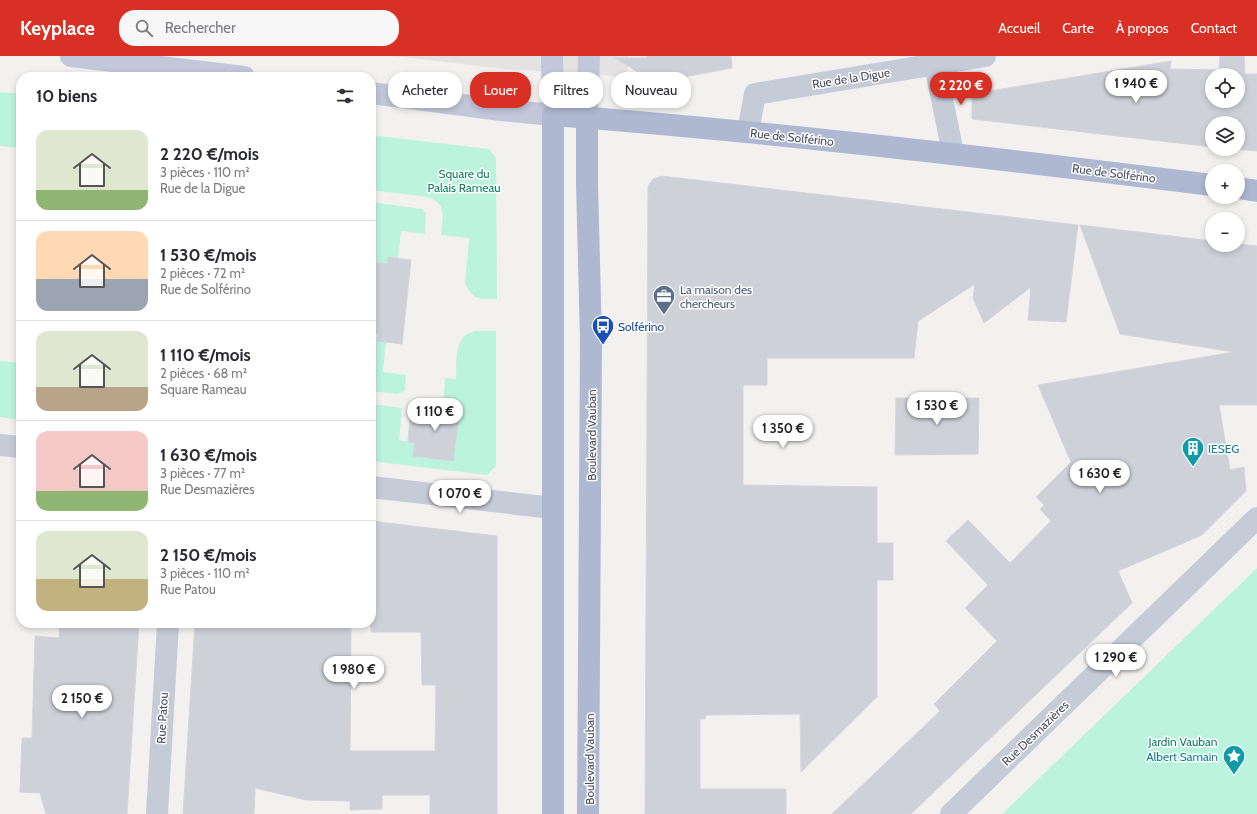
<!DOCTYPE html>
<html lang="fr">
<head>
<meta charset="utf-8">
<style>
  :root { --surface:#fff; --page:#f7f7f7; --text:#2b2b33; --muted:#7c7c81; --line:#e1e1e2; --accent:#d93025 }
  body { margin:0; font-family:Cabin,sans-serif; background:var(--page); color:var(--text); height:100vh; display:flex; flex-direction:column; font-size:15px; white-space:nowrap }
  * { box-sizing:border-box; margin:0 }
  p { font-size:13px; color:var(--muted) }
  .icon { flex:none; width:22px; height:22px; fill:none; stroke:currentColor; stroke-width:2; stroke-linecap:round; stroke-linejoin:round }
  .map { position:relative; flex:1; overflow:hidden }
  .details { position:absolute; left:16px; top:16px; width:360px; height:556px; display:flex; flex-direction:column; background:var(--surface); border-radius:16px; box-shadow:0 2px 6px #0003 }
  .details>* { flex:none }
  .banner { position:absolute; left:388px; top:16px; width:380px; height:36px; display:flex; gap:8px }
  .fabs { position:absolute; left:1205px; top:12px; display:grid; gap:8px }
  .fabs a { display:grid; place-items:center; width:40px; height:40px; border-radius:50%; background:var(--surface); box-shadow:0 2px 6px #0003; font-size:20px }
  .price { position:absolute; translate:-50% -34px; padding:0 9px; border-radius:14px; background:#fff; color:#222; font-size:13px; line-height:26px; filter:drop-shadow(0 1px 2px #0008) }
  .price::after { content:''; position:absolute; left:50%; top:24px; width:12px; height:9px; margin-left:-6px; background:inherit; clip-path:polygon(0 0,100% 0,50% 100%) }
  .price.on { background:var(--accent); color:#fff }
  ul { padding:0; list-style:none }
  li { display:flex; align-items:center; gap:12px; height:100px; padding:0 20px }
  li+li { border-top:1px solid var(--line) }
  li span { display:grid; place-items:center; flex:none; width:112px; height:80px; border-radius:12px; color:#555 }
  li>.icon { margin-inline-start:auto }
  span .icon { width:48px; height:48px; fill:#fffc; stroke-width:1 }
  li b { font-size:17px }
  h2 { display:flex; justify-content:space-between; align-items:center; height:48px; padding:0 20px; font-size:17px }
  .pill { padding:0 14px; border-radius:16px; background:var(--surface); box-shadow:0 2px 6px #0003; font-size:14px; line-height:36px }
  .pill.on { background:var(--accent); color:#fff }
  header { display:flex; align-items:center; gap:24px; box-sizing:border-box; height:56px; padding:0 20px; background:var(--accent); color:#fff }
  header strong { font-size:19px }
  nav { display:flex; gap:22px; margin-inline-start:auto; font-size:14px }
  .search { width:280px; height:36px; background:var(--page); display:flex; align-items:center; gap:10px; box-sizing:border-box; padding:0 14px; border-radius:16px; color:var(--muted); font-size:15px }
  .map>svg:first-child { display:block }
  .education { fill:#e4e2e2 }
  .green { fill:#bcf3de }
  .building { fill:#cfd1d8; stroke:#d4d4dc; fill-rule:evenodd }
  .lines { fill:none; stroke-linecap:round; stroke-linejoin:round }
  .street { stroke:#c6cbd8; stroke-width:22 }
  .secondary { stroke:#c2c8da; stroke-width:22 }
  .primary { stroke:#aeb8d1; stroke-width:22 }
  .labels { text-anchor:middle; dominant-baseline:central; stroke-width:3; stroke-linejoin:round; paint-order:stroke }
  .street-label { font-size:12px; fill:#474e5f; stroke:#fff }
  .park-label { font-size:12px; fill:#118163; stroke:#fff }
  .service-label { font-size:12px; fill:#4e5e75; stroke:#fff; text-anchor:start }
  .transit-label { font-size:12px; fill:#164399; stroke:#fff; text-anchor:start }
  .culture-label { font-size:12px; fill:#0d838f; stroke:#fff; text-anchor:start }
</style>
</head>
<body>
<header>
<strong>Keyplace</strong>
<div class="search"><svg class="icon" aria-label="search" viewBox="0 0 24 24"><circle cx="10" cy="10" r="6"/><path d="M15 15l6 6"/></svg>Rechercher</div>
<nav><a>Accueil</a><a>Carte</a><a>À propos</a><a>Contact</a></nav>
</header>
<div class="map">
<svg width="1257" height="758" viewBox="0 0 1257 758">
  <rect width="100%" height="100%" fill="#f3f1f0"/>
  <path class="education" d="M395,0H628V21L504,13Z"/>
  <path class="green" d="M0,36L21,38V92L0,90Z
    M371,79L489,93L496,102L497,243H482L475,241L469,235L465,227L469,182L441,179C442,161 448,147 427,141L371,134Z
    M371,146L422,153L426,157L425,178L401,175L398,202L388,201L387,208L371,206Z
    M475,275H496V410L487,419L371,405V348L402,352L399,384L415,387L413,400L453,405L460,353L443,351L445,322L456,323C457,304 453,280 475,275Z
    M371,277L379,278L378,285L386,286L383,316L406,319L405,335L397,338L371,335Z
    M0,305L21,307V364L0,361Z
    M1257,512V758H1002Z"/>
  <path class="building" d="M647,0H731L732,12L657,26L651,24L615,2H647Z
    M1220,0H1244L1245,18H1257V95L1234,93H1238V67H1212V91L972,63V38L1171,5L1170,13L1219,14ZM1212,19H1238V45H1212Z
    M662,120L1078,169L1066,266L1028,264L1031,231L984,267L973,242L975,228L918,265L914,302H767V329H743V429L877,431V487H893V524H877V641L801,716L800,658L706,659L705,663H700V733H786V758H645L648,136V130L653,123Z
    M1080,169L1212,185V189L1238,188L1257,190V349H1219L1230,414L1244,411L1246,435L1202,479L1118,515L1132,547L911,758H832L940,655L934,648L997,585L965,552L988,529L946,485L968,464L1010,507L1051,465L1040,453L1044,449L1036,441L1071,406L1038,329L1234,296L1120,278Z
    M388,201L411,204L402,288L377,285L379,278L371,277V206L387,208Z
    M896,342H979L978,398L895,399Z
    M420,348L460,353L453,405L413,400L415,387L408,386L410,362L418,363Z
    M371,465L497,480V758H430V739H382V753L350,754V745L306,744L255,732L254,758H183L195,567H351L350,695H435L436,629H422L421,576H371Z
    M60,567H139L127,758H46L40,737L20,736L22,682H32L35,580L59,582Z"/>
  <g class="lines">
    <path class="street" d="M935,9L953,97
      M748,76L755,38L985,0
      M0,389L21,391
      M371,431L553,452
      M157,758L168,567
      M951,758L1257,462"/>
    <path class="secondary" d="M71,0L244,21
      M371,37L501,54L553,59L552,0
      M587,62L589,0"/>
    <path class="primary" d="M587,62V127L591,284L588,758
      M1238,132L1257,135
      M553,758V59C773,76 993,102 1212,129"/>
  </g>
  <defs>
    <g id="office-pin" transform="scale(1.15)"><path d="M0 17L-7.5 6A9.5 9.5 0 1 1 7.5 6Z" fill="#5c6f8a" stroke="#fff"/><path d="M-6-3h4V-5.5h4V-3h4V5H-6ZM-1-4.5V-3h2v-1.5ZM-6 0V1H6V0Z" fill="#fff"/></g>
    <g id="bus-pin" transform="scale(1.15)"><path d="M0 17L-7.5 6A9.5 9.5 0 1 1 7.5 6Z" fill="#1a4fb4" stroke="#fff"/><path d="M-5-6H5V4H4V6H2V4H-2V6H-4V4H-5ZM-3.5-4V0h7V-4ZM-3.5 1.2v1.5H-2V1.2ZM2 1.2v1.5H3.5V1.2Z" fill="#fff"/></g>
    <g id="building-pin" transform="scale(1.15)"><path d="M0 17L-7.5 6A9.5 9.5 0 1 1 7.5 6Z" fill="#0f9aa8" stroke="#fff"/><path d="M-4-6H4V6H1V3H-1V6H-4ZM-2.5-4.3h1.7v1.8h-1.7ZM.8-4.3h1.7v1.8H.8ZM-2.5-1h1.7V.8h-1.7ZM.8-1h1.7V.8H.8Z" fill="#fff"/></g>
    <g id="sight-pin" transform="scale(1.15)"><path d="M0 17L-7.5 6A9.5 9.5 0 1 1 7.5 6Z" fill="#0f9aa8" stroke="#fff"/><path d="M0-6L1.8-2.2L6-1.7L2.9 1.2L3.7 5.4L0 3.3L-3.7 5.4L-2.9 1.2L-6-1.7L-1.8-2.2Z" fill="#fff"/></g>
  </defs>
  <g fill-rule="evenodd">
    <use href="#office-pin" x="664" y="240"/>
    <use href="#bus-pin" x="603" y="270"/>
    <use href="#building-pin" x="1193" y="392"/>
    <use href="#sight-pin" x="1234" y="700"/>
  </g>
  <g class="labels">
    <g class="street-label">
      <text transform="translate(851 22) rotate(-9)">Rue de la Digue</text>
      <text transform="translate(792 81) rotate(6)">Rue de Solférino</text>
      <text transform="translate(1114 117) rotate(7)">Rue de Solférino</text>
      <text transform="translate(591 379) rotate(-90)">Boulevard Vauban</text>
      <text transform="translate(162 662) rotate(-87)">Rue Patou</text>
      <text transform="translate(1035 677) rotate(-44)">Rue Desmazières</text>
      <text transform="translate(589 703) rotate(-90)">Boulevard Vauban</text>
    </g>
    <g class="park-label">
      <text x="464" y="117">Square du<tspan x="464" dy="14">Palais Rameau</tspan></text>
      <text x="1183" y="685">Jardin Vauban</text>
    </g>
    <g class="service-label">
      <text x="680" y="233">La maison des<tspan x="680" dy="14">chercheurs</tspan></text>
    </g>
    <g class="transit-label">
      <text x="618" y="270">Solférino</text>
    </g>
    <g class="culture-label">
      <text x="1208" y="392">IESEG</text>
      <text x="1218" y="700" text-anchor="end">Albert Samain</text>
    </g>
  </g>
</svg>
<div class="fabs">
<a><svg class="icon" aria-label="locate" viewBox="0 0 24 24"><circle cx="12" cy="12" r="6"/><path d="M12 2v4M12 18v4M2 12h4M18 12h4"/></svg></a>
<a><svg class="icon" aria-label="layers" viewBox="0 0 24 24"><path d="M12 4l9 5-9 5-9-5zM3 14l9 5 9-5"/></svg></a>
<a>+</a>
<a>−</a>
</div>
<b class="price" style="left:1136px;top:48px">1 940 €</b>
<b class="price on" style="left:961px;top:50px">2 220 €</b>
<b class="price" style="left:937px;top:370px">1 530 €</b>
<b class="price" style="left:435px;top:376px">1 110 €</b>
<b class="price" style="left:783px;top:393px">1 350 €</b>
<b class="price" style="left:1100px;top:438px">1 630 €</b>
<b class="price" style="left:460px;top:458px">1 070 €</b>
<b class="price" style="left:1116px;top:622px">1 290 €</b>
<b class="price" style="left:354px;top:634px">1 980 €</b>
<b class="price" style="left:82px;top:663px">2 150 €</b>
<div class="banner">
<a class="pill">Acheter</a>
<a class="pill on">Louer</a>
<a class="pill">Filtres</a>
<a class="pill">Nouveau</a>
</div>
<section class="details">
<h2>10 biens<svg class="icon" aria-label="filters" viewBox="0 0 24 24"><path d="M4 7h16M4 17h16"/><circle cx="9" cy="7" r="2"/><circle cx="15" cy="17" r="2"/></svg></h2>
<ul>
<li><span style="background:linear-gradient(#dfe7d0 75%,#8fb573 0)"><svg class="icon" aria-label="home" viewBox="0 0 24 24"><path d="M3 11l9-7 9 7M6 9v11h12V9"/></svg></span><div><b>2 220 €/mois</b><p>3 pièces · 110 m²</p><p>Rue de la Digue</p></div></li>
<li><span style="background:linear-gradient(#ffd9b3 60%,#9aa5b1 0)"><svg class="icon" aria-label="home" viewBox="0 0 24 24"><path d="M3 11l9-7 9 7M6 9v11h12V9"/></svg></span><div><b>1 530 €/mois</b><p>2 pièces · 72 m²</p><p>Rue de Solférino</p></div></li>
<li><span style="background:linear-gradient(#dfe7d0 70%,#b9a48a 0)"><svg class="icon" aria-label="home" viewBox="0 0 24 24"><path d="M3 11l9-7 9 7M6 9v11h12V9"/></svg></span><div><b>1 110 €/mois</b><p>2 pièces · 68 m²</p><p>Square Rameau</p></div></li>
<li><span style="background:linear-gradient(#f6c9c9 75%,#8fb573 0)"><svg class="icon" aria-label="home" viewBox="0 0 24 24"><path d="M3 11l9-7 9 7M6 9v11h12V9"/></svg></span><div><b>1 630 €/mois</b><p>3 pièces · 77 m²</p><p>Rue Desmazières</p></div></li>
<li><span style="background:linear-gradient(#dfe7d0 60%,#c2b280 0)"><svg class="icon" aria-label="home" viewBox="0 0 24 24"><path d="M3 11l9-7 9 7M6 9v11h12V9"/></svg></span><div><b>2 150 €/mois</b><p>3 pièces · 110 m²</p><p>Rue Patou</p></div></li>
</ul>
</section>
</div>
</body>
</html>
